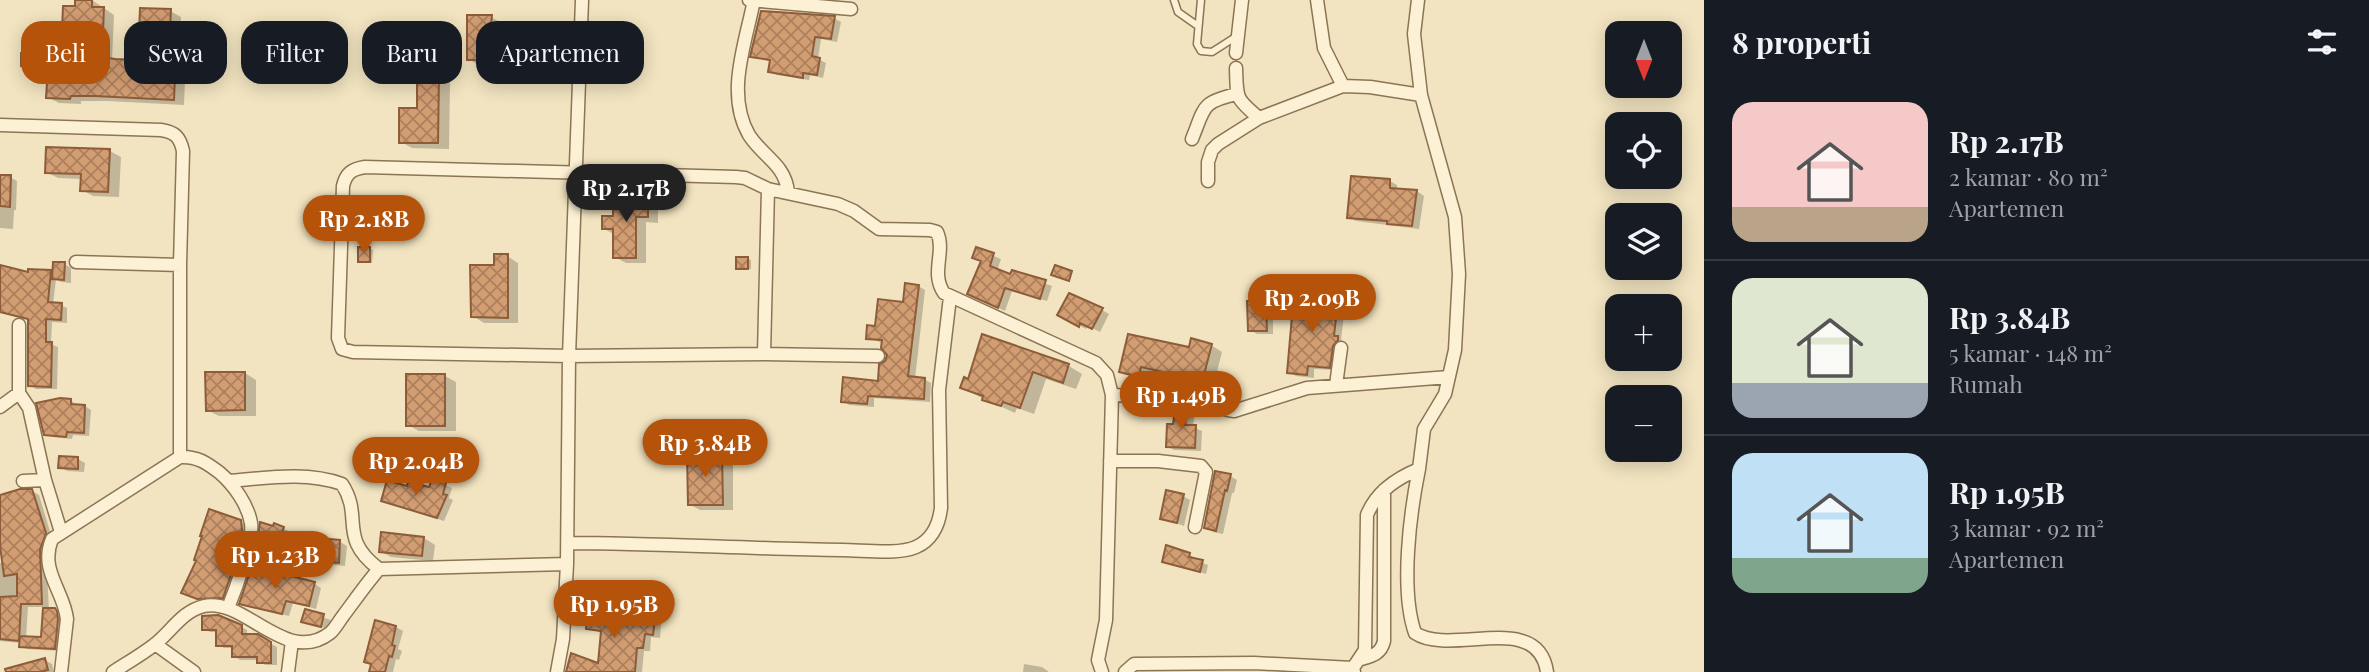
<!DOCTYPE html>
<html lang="id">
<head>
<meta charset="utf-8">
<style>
  :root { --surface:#171b24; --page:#242831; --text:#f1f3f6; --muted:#9ea1a6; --line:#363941; --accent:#b45309 }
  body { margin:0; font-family:"Playfair Display",serif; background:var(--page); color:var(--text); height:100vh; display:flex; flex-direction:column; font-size:26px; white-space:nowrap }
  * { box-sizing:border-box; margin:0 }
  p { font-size:23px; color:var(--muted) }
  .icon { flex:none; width:38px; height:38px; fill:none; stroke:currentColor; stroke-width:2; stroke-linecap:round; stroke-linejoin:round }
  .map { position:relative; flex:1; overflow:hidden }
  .drawer { display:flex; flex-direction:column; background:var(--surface); width:665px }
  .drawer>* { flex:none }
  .banner { position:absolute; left:21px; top:21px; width:665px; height:63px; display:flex; gap:14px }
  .needle { width:46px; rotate:180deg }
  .controls { position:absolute; left:1605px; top:21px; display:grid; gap:14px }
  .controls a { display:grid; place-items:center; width:77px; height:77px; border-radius:14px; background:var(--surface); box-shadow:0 4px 18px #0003; font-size:35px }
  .price { position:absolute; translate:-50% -60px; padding:0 16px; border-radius:24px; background:var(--accent); color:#fff; font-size:23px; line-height:46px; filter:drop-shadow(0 2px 4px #0008) }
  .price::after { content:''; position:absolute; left:50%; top:42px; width:21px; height:16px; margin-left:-10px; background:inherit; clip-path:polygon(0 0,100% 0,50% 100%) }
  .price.current { background:#222; color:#fff }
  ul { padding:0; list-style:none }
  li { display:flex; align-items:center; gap:21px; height:175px; padding:0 28px }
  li+li { border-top:2px solid var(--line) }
  li span { display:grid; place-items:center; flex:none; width:196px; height:140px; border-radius:21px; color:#555 }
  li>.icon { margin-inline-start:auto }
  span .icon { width:84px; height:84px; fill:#fffc; stroke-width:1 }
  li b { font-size:30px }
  h2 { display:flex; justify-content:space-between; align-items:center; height:84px; padding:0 28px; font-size:30px }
  .tag { padding:0 24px; border-radius:21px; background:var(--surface); box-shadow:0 4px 18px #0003; font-size:24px; line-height:63px }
  .tag.current { background:var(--accent); color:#fff }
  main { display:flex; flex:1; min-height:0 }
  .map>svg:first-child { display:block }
  .shadow { fill:#0003; fill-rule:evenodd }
  .building { fill:url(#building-cross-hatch); stroke:#8d5d3a; stroke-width:2 }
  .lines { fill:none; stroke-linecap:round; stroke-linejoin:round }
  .service-casing { stroke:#8c7456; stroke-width:9 }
  .minor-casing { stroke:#8c7456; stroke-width:15 }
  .service { stroke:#fcf1d4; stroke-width:6 }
  .minor { stroke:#fcf1d4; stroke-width:12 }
</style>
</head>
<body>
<main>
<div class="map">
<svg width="1704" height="672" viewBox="0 0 1704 672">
  <defs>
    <pattern id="building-cross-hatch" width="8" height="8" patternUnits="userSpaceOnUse" patternTransform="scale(1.75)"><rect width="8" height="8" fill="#d39d72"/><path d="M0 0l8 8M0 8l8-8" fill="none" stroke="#ac805d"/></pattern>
  </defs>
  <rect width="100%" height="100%" fill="#f2e4c0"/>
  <path class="shadow" d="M77,0H92L114,15L112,60L140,62L170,11L181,17L180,34L190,40L189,56H186L184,105L107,101H81V104L59,103L48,97L49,72L33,71L22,65L63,56Z
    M491,17L500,22V26H534L540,30H551L560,35V64L537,63V77H519L510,72V65H478L469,59Z
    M834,18L841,22L837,42L821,39L818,59L826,63L823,78L810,75L809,80L777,75L770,71L772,62L752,56Z
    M438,77L450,83L449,149L412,148L401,142Z
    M110,151L121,157L119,197L93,196L82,190V179L58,178L46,172Z
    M0,177H10L17,181L16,210H14L13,229L0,228Z
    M1390,181L1397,185V190L1417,191L1424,196L1419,229L1356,221L1349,217Z
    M647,196L658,202V223L646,222V263H626L615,257V235L603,228L631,203Z
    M370,249L373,250L372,263L360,261Z
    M977,249L1001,259L997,271L1011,276L1013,272L1052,286L1047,301L1012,291L1005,311L976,297L982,262L974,257Z
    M507,256L518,263V323H484L473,316L496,267Z
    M748,259L751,260V269L738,268Z
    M64,264L71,268V283L61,282L56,279L53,304L61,305L67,308V323L52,322L51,344L58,347L57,389H36L30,385L29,320L0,313V267L29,274L50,272L54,274Z
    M918,286L925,290L915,379H924L931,383L930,402L874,398V407L849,405L843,401L879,383L889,355L883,343L868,338L904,304Z
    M1266,302L1273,307V334H1257L1250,330Z
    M1338,302L1345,306L1341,340L1344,342L1336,370L1314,369V378L1296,376L1289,372L1296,318Z
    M1093,305L1109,314L1100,332L1088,326L1086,329L1059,315Z
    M983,336L1069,366L1082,374L1076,389L1046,379L1034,414L1017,408L1015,413L976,395L962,387L970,381Z
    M1211,345L1222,352L1211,395L1192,394L1181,388L1182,379L1152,372L1150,382L1132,377L1121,371L1190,349Z
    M245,373L256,380V416H219L207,410Z
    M445,376L456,382V431H419L408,425Z
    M71,400L77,406H85L91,410L89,436L73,435L72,439L52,437L45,433Z
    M1178,408H1188L1195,412L1193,427L1202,431L1201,451L1174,450L1167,446L1175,426Z
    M389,453L396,457L389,470L368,461Z
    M722,455L733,462V510H700L689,504Z
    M78,459L85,463L84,472L67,471L60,467Z
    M1230,476L1237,480L1234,493H1232L1223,534L1213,532L1206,527Z
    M445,485L452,488L449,498L453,500L444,521L390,504L408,488L430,489Z
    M32,491L39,495L52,538L46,554L49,610L62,614L61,651L27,649L21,646V643L0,641V563H3L0,497ZM28,607H45L43,639L26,638Z
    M1183,496L1190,500L1184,526L1162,518Z
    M241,522L248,526L229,601L206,602L190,596Z
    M275,525L291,532L280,561L264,560L257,556Z
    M382,534L424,538L435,545L433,561L391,557L380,551Z
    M340,542L347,546L345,566L324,564L317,560Z
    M1190,555L1195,558V560L1208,565L1206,574L1164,561Z
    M253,568L315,584L321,588L316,609L293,603L289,616L248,607L241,603Z
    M616,608L623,612V615L654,620L661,624L660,638L651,637L650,651H644L642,672H568L599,665L603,633L588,628Z
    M306,612L331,620L328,629L303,621Z
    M231,621L247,630V636H257L277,647V665H265L259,660H240L234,656V648H224L218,645V632H210L204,629Z
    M396,627L403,631L398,649L402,651L399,660L396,659L393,672H371L372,665L367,662Z
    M45,660L52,664L54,672H7Z
    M1024,664L1042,667L1049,672H1023Z"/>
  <path class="building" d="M75,0H92V7H104L102,57L115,59L138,60L140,8L171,9L170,32H180L179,51H176L174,100L95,96H71L70,99L46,98L48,67L21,66V53L61,55L63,6H75Z
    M761,11L835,16L831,39L815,37L812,56L820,58L817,75L803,73V78L768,72L770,60L750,57Z
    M467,15H492L491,24L534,25V28H552V60L528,59V73H508L509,60H467Z
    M417,75H439L438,143H399V108H417Z
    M46,147L110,149L108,192L80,191L81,174L45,173Z
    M0,175H11L10,207L0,206Z
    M1351,176L1390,179V188L1417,190L1412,226L1387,224V221L1347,218Z
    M630,194H648V217H636V258H613V229H602V216H613V201H630Z
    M358,247H370V262H358Z
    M976,247L994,253L990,266L1010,274L1012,270L1046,280L1040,299L1005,288L998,308L967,294L981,261L972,258Z
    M494,254H508V318L471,317L470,265H494Z
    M736,257H748V269H736Z
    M53,262H65L64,280L52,279Z
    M0,265L28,272V269L51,270L48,302L62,303L61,320L46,319V342H52L51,387L28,386V319L0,312Z
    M1055,265L1072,271L1069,281L1051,275Z
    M905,283L919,285L908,376L925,378L924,399L868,396L867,404L841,402L843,377L878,381L879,364L885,361L887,355L881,348L882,340L866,339L867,325L875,326L878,299L903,302Z
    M1069,293L1103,308L1092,329L1080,323L1079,327L1057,315Z
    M1297,295L1338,300L1334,336H1338V340L1333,346L1330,368L1308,366L1307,375L1287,373L1292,316H1294Z
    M1247,301H1266L1267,331H1248Z
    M982,334L1069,364L1063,383L1033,372L1020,408L1003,402L1001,406L982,400L983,396L960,388L964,377L968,379Z
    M1128,334L1189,347L1191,338L1212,344L1200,390L1179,389L1181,376L1141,367L1139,377L1119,372Z
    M205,372H245V410L206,411Z
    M406,374H445V426H406Z
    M60,398L71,399V404L85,405L84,433L67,432L66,437L44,435L36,403Z
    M1176,406H1188L1185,425H1196L1195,448L1166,447L1167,424H1173Z
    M367,441L390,451L382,468L359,457Z
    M722,453L723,505H688L687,454Z
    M59,456L78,457V469L58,468Z
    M1215,471L1231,474L1227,491L1225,490L1216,531L1204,528Z
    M432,479L446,483L443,494L447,495L437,518L381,501L387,480L407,486L408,482L429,487Z
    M20,489H32L46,533L40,550L42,604H21L19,641L0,639V597L17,596V574L4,576L0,546V495Z
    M1166,490L1184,494L1177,523L1160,519Z
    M209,509L241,520L242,530L235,563L223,598L197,599L181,593L196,561L194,560L202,536H200Z
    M260,522L273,526L274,523L284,527L273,558L255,557Z
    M381,532L424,537L422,556L379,552Z
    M317,538L340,540L339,563L315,561Z
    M1166,545L1190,553L1189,557L1203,560L1200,572L1162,562Z
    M252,566L315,582L309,606L286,601L282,614L239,604Z
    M589,603L617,606L616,612L655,618L653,635L645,634L643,648H637L635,672H566L571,653L598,663L601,631L586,629Z
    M43,608H55L57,611L58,619L55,649L19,647L20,636L41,637Z
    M305,609L324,614L321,627L301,622Z
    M218,615L242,625V634H258L271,642V663H257V657H232V646H216V630H202V616Z
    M375,620L396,626L392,645L395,646L392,657L389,656L385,672H369L371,664L364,662Z
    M45,658L48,670L40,672H6L5,669Z"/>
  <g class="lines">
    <g class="service-casing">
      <path id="service" d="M1174,0L1178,12L1198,26
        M1201,0L1197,44L1201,51L1212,52L1237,36"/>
    </g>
    <g class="minor-casing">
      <path id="minor" d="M749,0L851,9
        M754,0C746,42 725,94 749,135C763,157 785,164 788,192
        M1317,0L1324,48L1343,86
        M1236,53L1242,0
        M1236,68C1237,98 1235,98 1259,118
        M0,125L161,130C175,132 180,137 183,151L180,265V457L52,539C39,570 64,591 67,619L61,672
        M1192,139C1205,107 1201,102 1237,94
        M1208,181V162L1212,150L1218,144L1259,118L1343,86L1370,87L1421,95
        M76,262L180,265
        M764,354L768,189
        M878,356L764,354L569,356L353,352L342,349L338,338L343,186C346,173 352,169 365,167L736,177L745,178L768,189L838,204L854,211L879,229L930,230L937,232C946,252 930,273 944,293L1096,363L1107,375L1112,395L1106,620L1098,660L1102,672
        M1336,385L1341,348
        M19,393L29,408L45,480
        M1112,395L1196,398C1210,401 1219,410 1234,411L1307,388L1449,377
        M0,407L19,393V325
        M180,457C197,456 207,463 220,473C234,485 248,505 251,523C254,539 235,591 228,608
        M1110,461H1158L1201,466L1206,472L1195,527
        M1419,469C1410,513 1400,590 1415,633C1451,657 1538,610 1547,672
        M23,481L45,480L61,532
        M229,481C265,478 307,471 342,484C364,518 337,537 379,569
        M568,543C659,543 750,549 842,550C863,550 898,555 916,547C932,540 939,524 941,508L939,390L950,297
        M155,644L194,672
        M1361,659C1372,656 1381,654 1384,641V490
        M113,672C127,663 141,655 154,645C171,632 182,611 204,606C245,597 286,667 330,633C335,629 339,621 343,616C355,600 366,584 379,569L567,564
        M288,672L292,641
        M557,672L563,639L567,564L569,356L582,0
        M1125,672L1134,664L1254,663L1353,668
        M1354,672L1353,668L1365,650L1367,515C1376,492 1397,478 1419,469L1424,429L1445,394L1455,350L1459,274L1455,217L1421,95L1414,34L1418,0"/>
    </g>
    <use href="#service" class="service"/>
    <use href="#minor" class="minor"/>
  </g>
</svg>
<div class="controls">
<a><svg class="needle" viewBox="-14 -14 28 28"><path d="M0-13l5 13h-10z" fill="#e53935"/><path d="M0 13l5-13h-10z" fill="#9ea1a6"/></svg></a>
<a><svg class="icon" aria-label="locate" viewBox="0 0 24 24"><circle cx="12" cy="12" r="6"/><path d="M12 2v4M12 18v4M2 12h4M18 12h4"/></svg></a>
<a><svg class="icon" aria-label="layers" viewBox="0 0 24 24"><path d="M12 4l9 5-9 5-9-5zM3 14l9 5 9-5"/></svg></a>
<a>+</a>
<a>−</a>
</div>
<b class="price current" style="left:626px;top:224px">Rp 2.17B</b>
<b class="price" style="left:364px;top:255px">Rp 2.18B</b>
<b class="price" style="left:1312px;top:334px">Rp 2.09B</b>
<b class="price" style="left:1181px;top:431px">Rp 1.49B</b>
<b class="price" style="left:705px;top:479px">Rp 3.84B</b>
<b class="price" style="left:416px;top:497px">Rp 2.04B</b>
<b class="price" style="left:275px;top:591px">Rp 1.23B</b>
<b class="price" style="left:614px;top:640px">Rp 1.95B</b>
<div class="banner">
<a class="tag current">Beli</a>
<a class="tag">Sewa</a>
<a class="tag">Filter</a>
<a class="tag">Baru</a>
<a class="tag">Apartemen</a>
</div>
</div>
<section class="drawer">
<h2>8 properti<svg class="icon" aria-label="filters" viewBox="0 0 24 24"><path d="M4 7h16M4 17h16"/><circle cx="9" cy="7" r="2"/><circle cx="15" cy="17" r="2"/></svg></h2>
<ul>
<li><span style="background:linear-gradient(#f6c9c9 75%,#b9a48a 0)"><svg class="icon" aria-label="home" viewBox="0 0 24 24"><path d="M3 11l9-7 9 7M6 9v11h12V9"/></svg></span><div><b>Rp 2.17B</b><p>2 kamar · 80 m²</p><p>Apartemen</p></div></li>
<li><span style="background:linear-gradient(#dfe7d0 75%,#9aa5b1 0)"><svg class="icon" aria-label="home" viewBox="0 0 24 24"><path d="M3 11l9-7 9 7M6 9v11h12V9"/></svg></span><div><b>Rp 3.84B</b><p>5 kamar · 148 m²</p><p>Rumah</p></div></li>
<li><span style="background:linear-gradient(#bfe0f5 75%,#7fa58c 0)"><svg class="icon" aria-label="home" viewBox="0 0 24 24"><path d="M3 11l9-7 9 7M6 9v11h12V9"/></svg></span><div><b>Rp 1.95B</b><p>3 kamar · 92 m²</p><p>Apartemen</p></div></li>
</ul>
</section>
</main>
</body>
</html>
